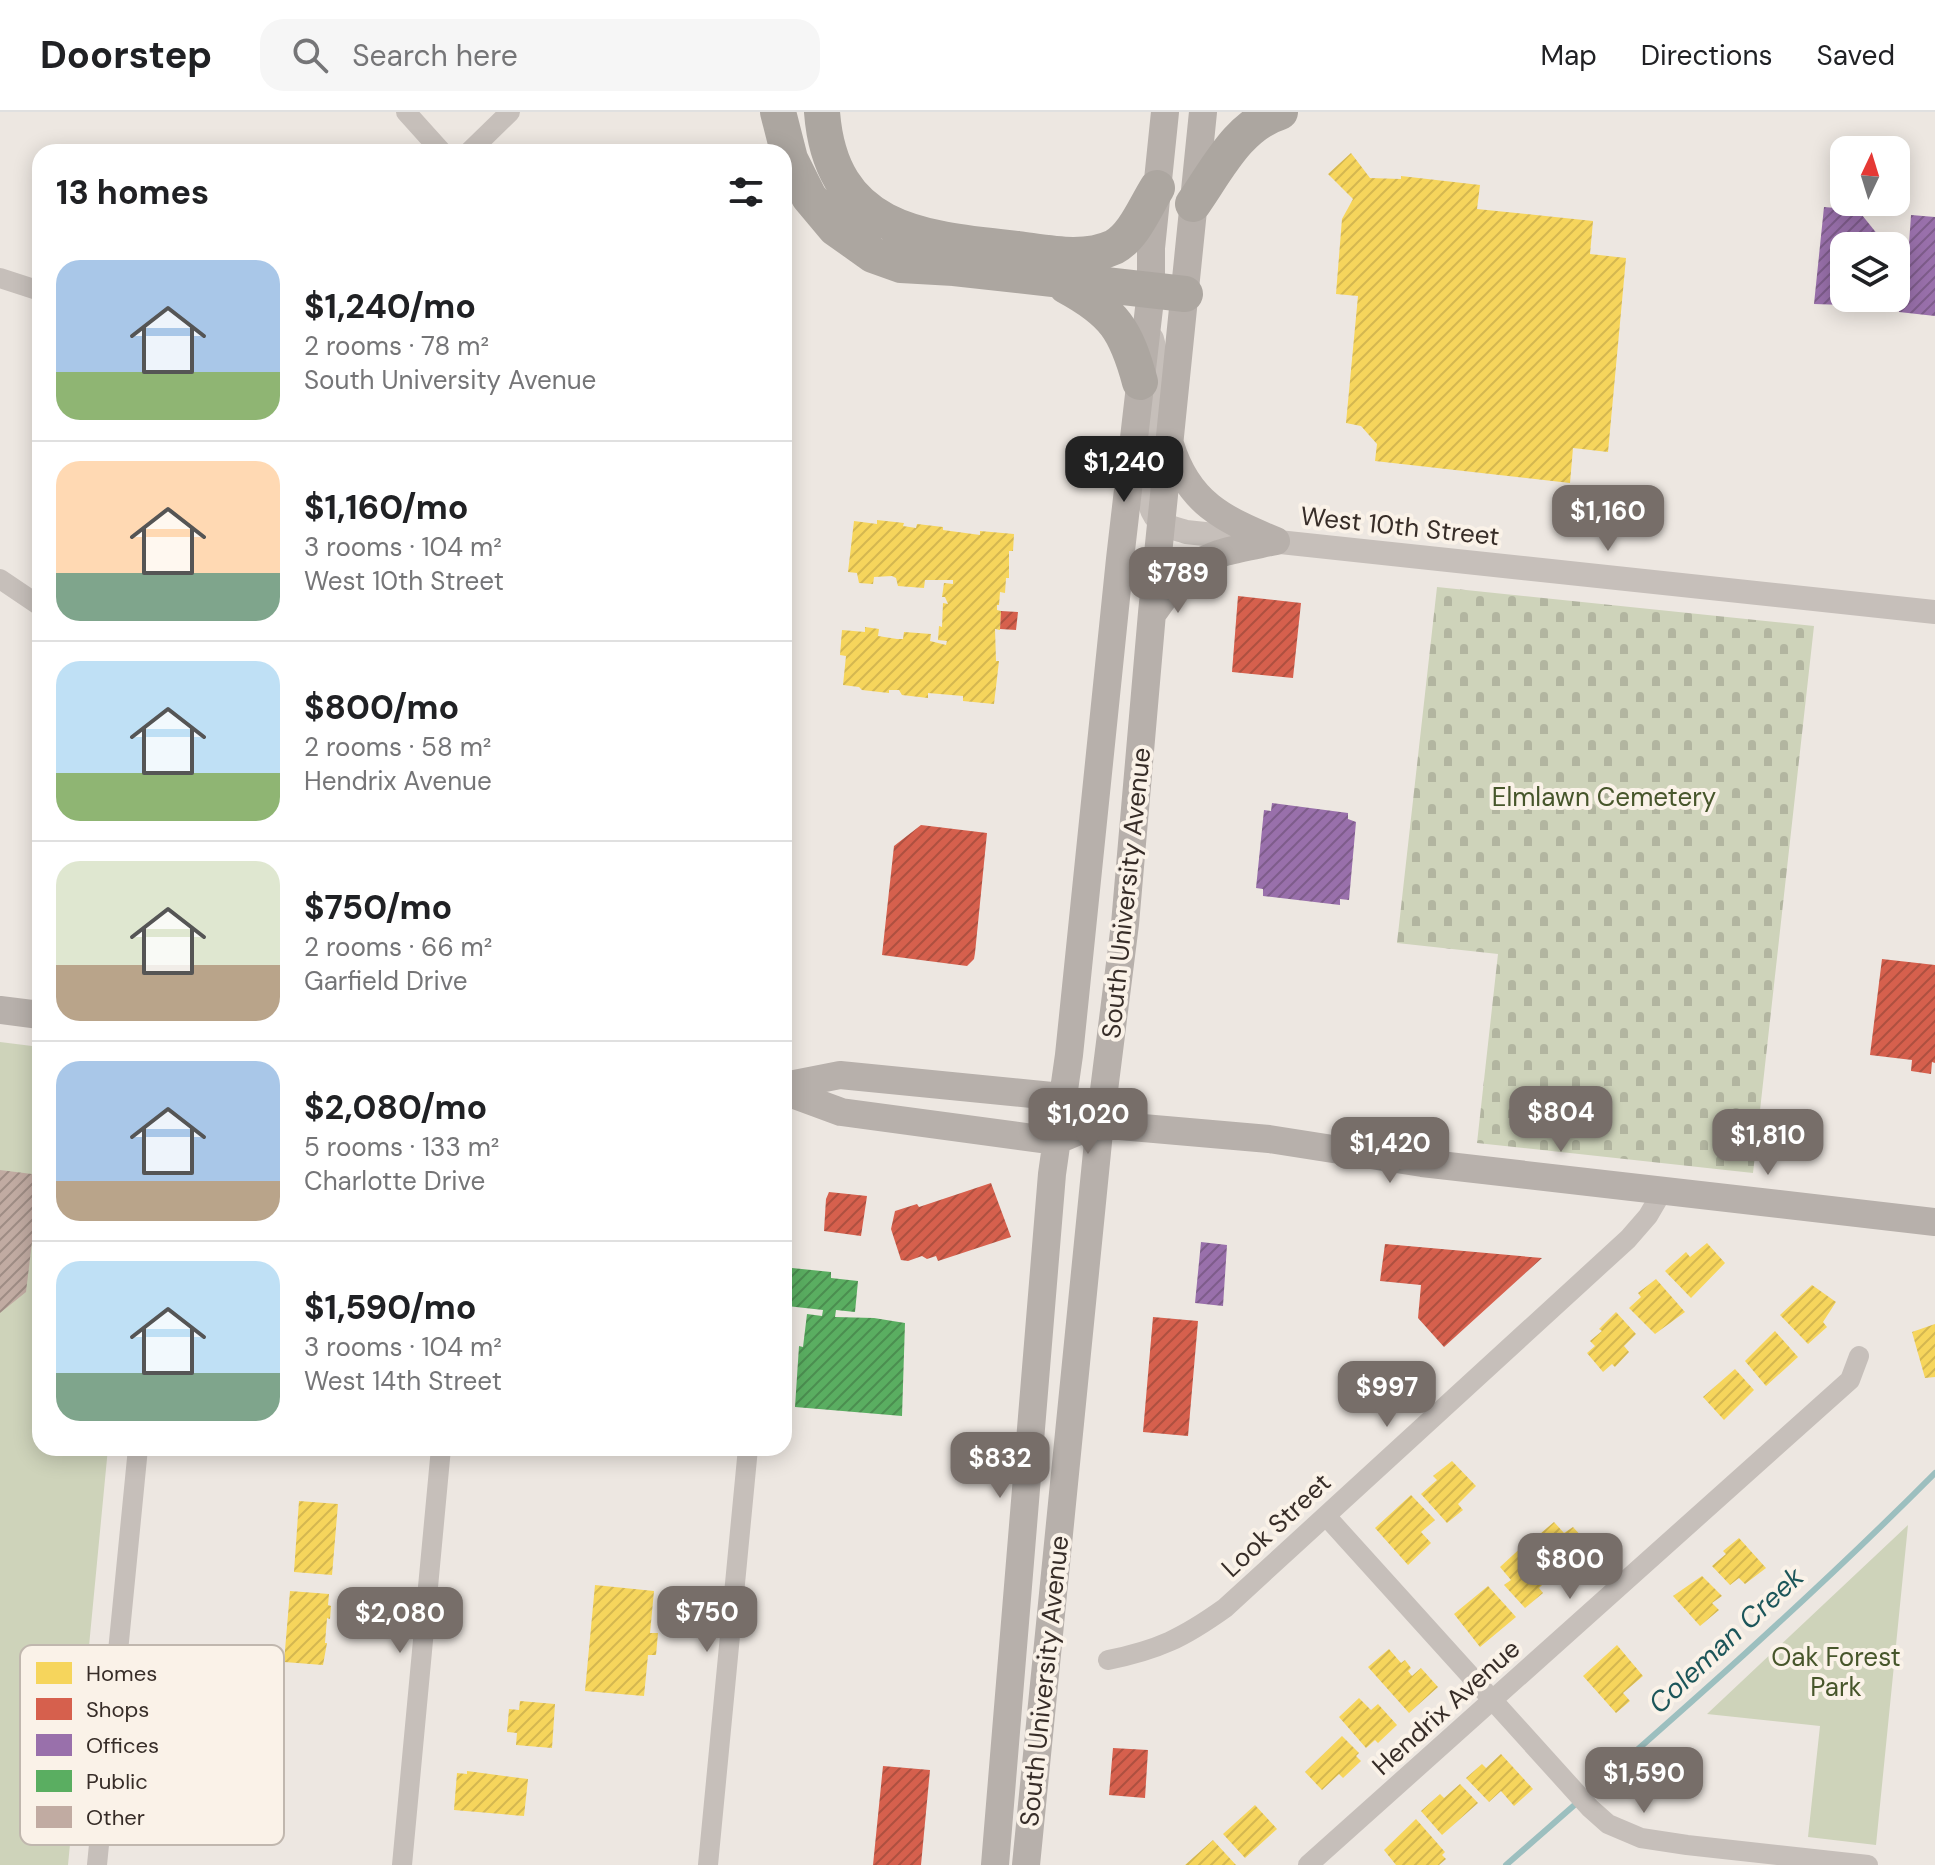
<!DOCTYPE html>
<html lang="en">
<head>
<meta charset="utf-8">
<style>
  :root { --surface:#fff; --page:#f6f6f6; --text:#202124; --muted:#757577; --line:#e0e0e0; --accent:#776e69 }
  body { margin:0; font-family:"DM Sans",sans-serif; background:var(--page); color:var(--text); height:100vh; display:flex; flex-direction:column; font-size:30px; white-space:nowrap }
  * { box-sizing:border-box; margin:0 }
  p { font-size:26px; color:var(--muted) }
  .icon { flex:none; width:44px; height:44px; fill:none; stroke:currentColor; stroke-width:2; stroke-linecap:round; stroke-linejoin:round }
  .map { position:relative; flex:1; overflow:hidden }
  .side { position:absolute; left:32px; top:32px; width:760px; height:1312px; display:flex; flex-direction:column; background:var(--surface); border-radius:24px; box-shadow:0 4px 20px #0003 }
  .side>* { flex:none }
  .needle { width:52px; rotate:4deg }
  .fabs { position:absolute; left:1830px; top:24px; display:grid; gap:16px }
  .fabs a { display:grid; place-items:center; width:80px; height:80px; border-radius:16px; background:var(--surface); box-shadow:0 4px 20px #0003; font-size:40px }
  .price { position:absolute; translate:-50% -68px; padding:0 18px; border-radius:16px; background:var(--accent); color:#fff; font-size:26px; line-height:52px; filter:drop-shadow(0 2px 4px #0008) }
  .price::after { content:''; position:absolute; left:50%; top:48px; width:24px; height:18px; margin-left:-12px; background:inherit; clip-path:polygon(0 0,100% 0,50% 100%) }
  .price.current { background:#222; color:#fff }
  ul { padding:0; list-style:none }
  li { display:flex; align-items:center; gap:24px; height:200px; padding:0 24px }
  li+li { border-top:2px solid var(--line) }
  li span { display:grid; place-items:center; flex:none; width:224px; height:160px; border-radius:24px; color:#555 }
  li>.icon { margin-inline-start:auto }
  span .icon { width:96px; height:96px; fill:#fffc; stroke-width:1 }
  li b { font-size:34px }
  h2 { display:flex; justify-content:space-between; align-items:center; height:96px; padding:0 24px; font-size:34px }
  header { display:flex; align-items:center; gap:48px; box-sizing:border-box; height:112px; padding:0 40px; background:var(--surface); border-bottom:2px solid var(--line) }
  header strong { font-size:38px }
  nav { display:flex; gap:44px; margin-inline-start:auto; font-size:28px }
  .search { width:560px; height:72px; background:var(--page); display:flex; align-items:center; gap:20px; box-sizing:border-box; padding:0 28px; border-radius:24px; color:var(--muted); font-size:30px }
  .map>svg:first-child { display:block }
  .cemetery { fill:url(#cemetery-stones) }
  .park { fill:#ced3ba }
  .homes { fill:url(#homes-hatch) }
  .shops { fill:url(#shops-hatch) }
  .offices { fill:url(#offices-hatch) }
  .public { fill:url(#public-hatch) }
  .lines { fill:none; stroke-linecap:round; stroke-linejoin:round }
  .stream { stroke:#9cbfbf; stroke-width:6 }
  .building { fill:url(#building-hatch) }
  .minor { stroke:#c6bfba; stroke-width:20 }
  .tertiary { stroke:#c6bfba; stroke-width:24 }
  .secondary { stroke:#b7b0ab; stroke-width:28 }
  .motorway { stroke:#aca6a0; stroke-width:36 }
  .labels { text-anchor:middle; dominant-baseline:central; stroke-width:8; stroke-linejoin:round; paint-order:stroke }
  .street-label { font-size:26px; fill:#372d28; stroke:#faf2e8 }
  .park-label { font-size:26px; fill:#47562b; stroke:#faf2e8 }
  .water-label { font-size:28px; font-style:italic; fill:#1c565a; stroke:#faf2e8 }
  .key { fill:#faf2e8; stroke:#c0b7ae; stroke-width:2 }
  .key-label { font-size:22px; fill:#372d28 }
</style>
</head>
<body>
<header>
<strong>Doorstep</strong>
<div class="search"><svg class="icon" aria-label="search" viewBox="0 0 24 24"><circle cx="10" cy="10" r="6"/><path d="M15 15l6 6"/></svg>Search here</div>
<nav><a>Map</a><a>Directions</a><a>Saved</a></nav>
</header>
<div class="map">
<svg width="1935" height="1753" viewBox="0 0 1935 1753">
  <defs>
    <pattern id="cemetery-stones" width="16" height="16" patternUnits="userSpaceOnUse" patternTransform="scale(2)"><rect width="16" height="16" fill="#ced3ba"/><path d="M2 7V4a2 2 0 0 1 4 0v3zM10 15v-3a2 2 0 0 1 4 0v3z" fill="#b2b5a0"/></pattern>
    <pattern id="homes-hatch" width="6" height="6" patternUnits="userSpaceOnUse" patternTransform="scale(2)"><rect width="6" height="6" fill="#f6d55c"/><path d="M-1 1l2-2M0 6l6-6M5 7l2-2" fill="none" stroke="#d4b750"/></pattern>
    <pattern id="shops-hatch" width="6" height="6" patternUnits="userSpaceOnUse" patternTransform="scale(2)"><rect width="6" height="6" fill="#d6604d"/><path d="M-1 1l2-2M0 6l6-6M5 7l2-2" fill="none" stroke="#ae5040"/></pattern>
    <pattern id="offices-hatch" width="6" height="6" patternUnits="userSpaceOnUse" patternTransform="scale(2)"><rect width="6" height="6" fill="#9970ab"/><path d="M-1 1l2-2M0 6l6-6M5 7l2-2" fill="none" stroke="#7e5c8b"/></pattern>
    <pattern id="public-hatch" width="6" height="6" patternUnits="userSpaceOnUse" patternTransform="scale(2)"><rect width="6" height="6" fill="#5aae61"/><path d="M-1 1l2-2M0 6l6-6M5 7l2-2" fill="none" stroke="#4b8e50"/></pattern>
    <pattern id="building-hatch" width="6" height="6" patternUnits="userSpaceOnUse" patternTransform="scale(2)"><rect width="6" height="6" fill="#c1aba2"/><path d="M-1 1l2-2M0 6l6-6M5 7l2-2" fill="none" stroke="#9e8c84"/></pattern>
  </defs>
  <rect width="100%" height="100%" fill="#ede7e1"/>
  <path class="cemetery" d="M1437,475L1814,514L1753,1061L1477,1031L1498,842L1397,831Z"/>
  <path class="park" d="M0,930L40,935V1336H108L68,1753H0Z
    M1908,1413L1876,1733L1808,1725L1820,1614L1707,1602Z"/>
  <path class="homes" d="M1351,41L1370,66L1401,67V64L1480,73L1477,97L1593,109L1590,142L1626,146L1608,340L1573,336L1570,371L1375,349L1377,332L1361,314L1346,311L1358,184L1336,182L1342,107L1353,87L1328,62Z
    M877,408L904,411L903,414L916,416L917,412L943,415V418L980,423V419L1014,422L1013,439H1009V466H1006L1005,481L1000,480L999,493H997V498L1001,499L1000,518L995,517L996,549H999L994,592L963,589V584L928,581V586L902,583L899,578H889V581L862,578L859,575L843,573L846,544L840,543L842,518L865,520V515L879,517L878,524L897,527H903L904,520L931,522L930,529L946,533L947,529L938,528L939,514L942,515L943,491L948,492L945,485H942L944,471L953,472V468H925L924,476L898,474L896,466L892,464L874,465L873,472L859,471L857,461L848,460L854,409L877,412Z
    M1707,1131L1725,1151L1691,1186L1665,1159L1686,1140L1690,1145Z
    M1656,1167L1685,1200L1655,1222L1629,1196L1641,1185L1638,1181Z
    M1812,1173L1836,1190L1823,1210L1827,1215L1808,1232L1780,1203Z
    M1616,1200L1636,1222L1624,1234L1629,1240L1615,1255L1612,1252L1603,1260L1587,1241L1595,1234L1590,1229L1602,1219L1599,1217Z
    M1935,1212V1265L1925,1266L1912,1220Z
    M1775,1219L1798,1245L1766,1274L1745,1249Z
    M1735,1257L1754,1278L1724,1308L1703,1285Z
    M1452,1349L1476,1374L1458,1392L1463,1398L1447,1411L1421,1382L1437,1368L1433,1364Z
    M1411,1383L1435,1408L1421,1420L1431,1431L1408,1453L1375,1416Z
    M299,1389L338,1392L332,1463L294,1460Z
    M1554,1410L1564,1421L1573,1415L1592,1436L1563,1461L1534,1427Z
    M1739,1426L1766,1456L1745,1472L1739,1466L1730,1473L1712,1454L1726,1442L1723,1439Z
    M1526,1431L1553,1462L1539,1476L1543,1481L1525,1496L1504,1473L1511,1468L1500,1455Z
    M1702,1464L1722,1484L1712,1491L1719,1498L1700,1514L1673,1484Z
    M595,1473L654,1479L650,1521H658L656,1543H648L644,1584L585,1579Z
    M1488,1474L1516,1505L1480,1535L1454,1502Z
    M290,1479L329,1482L328,1493L331,1494L330,1507L327,1506L325,1531H327L323,1553L284,1550Z
    M1617,1533L1643,1564L1623,1581L1630,1589L1616,1601L1583,1564Z
    M1389,1537L1401,1551L1405,1548L1411,1556L1408,1559L1412,1564L1421,1556L1438,1575L1409,1601L1368,1555Z
    M1359,1586L1371,1598L1378,1592L1397,1613L1378,1631L1375,1628L1366,1636L1339,1605Z
    M520,1589L555,1592L552,1636L516,1633L517,1621L507,1620L509,1597L519,1598Z
    M1342,1624L1359,1641L1356,1644L1361,1649L1343,1666L1339,1662L1322,1678L1305,1660Z
    M1501,1642L1533,1677L1514,1694L1501,1679L1489,1690L1466,1666L1482,1652L1486,1656Z
    M467,1659L528,1667L524,1704L454,1698L457,1661L467,1662Z
    M1460,1672L1478,1691L1442,1723L1421,1699L1440,1682L1444,1686Z
    M1255,1693L1277,1717L1245,1746L1223,1722Z
    M1416,1707L1445,1740L1442,1743L1446,1747L1439,1753H1396L1384,1738Z
    M1213,1728L1236,1753H1185Z"/>
  <path class="shops" d="M1238,484L1301,491L1293,566L1232,560Z
    M1001,499L1018,500L1016,518L1000,517Z
    M921,713L987,721L975,841L974,847L967,854L882,843L894,734Z
    M1882,847L1935,853V951L1932,950L1931,962L1911,959L1912,948L1870,943Z
    M991,1071L1011,1125L938,1149L936,1144L927,1147L922,1144L908,1149L901,1148L891,1117L895,1099L917,1092L919,1095Z
    M829,1080L867,1084L861,1124L824,1119L826,1087Z
    M1385,1132L1542,1146L1444,1235L1418,1206L1421,1173L1380,1169Z
    M1153,1205L1198,1209L1188,1324L1143,1320Z
    M1113,1636L1148,1638L1145,1686L1109,1683Z
    M883,1654L930,1658L921,1753H873Z"/>
  <path class="offices" d="M1824,95L1858,98L1882,128L1909,132L1911,103L1935,105V204L1899,200L1900,187H1896V134H1844V186H1876L1874,194L1814,192Z
    M1272,691L1348,701V707L1356,710L1349,788L1340,787V793L1263,784V777L1256,776L1264,698L1271,699Z
    M1201,1130L1227,1133L1223,1194L1195,1191Z"/>
  <path class="public" d="M792,1156L831,1160V1166L858,1169L855,1200L836,1198L835,1205L874,1206L905,1211L902,1304L795,1295L799,1234L803,1235L807,1202L822,1204L823,1198L787,1194L789,1183H784V1168L790,1169Z"/>
  <g class="lines">
    <path class="stream" d="M1506,1753C1652,1625 1798,1499 1935,1361"/>
  </g>
  <path class="building" d="M0,1058L40,1063L26,1180L0,1201Z"/>
  <g class="lines">
    <path class="minor" d="M406,0L442,40
      M469,40L510,0
      M0,166L40,179
      M0,467L40,494
      M1326,1404L1590,1696L1608,1712L1641,1726L1687,1733L1868,1753
      M1108,1548C1158,1538 1183,1526 1225,1496L1628,1127L1648,1104L1662,1080
      M97,1753L138,1336
      M402,1753L441,1336
      M708,1753L748,1336
      M1308,1753L1850,1268L1859,1244"/>
    <path class="tertiary" d="M1152,227C1166,270 1126,387 1162,411C1168,416 1179,417 1186,420L1935,500"/>
    <path class="secondary" d="M1170,332C1188,391 1223,407 1276,429
      M1153,501C1195,441 1208,443 1276,429
      M0,898L40,903
      M784,974L840,963L1062,985L1100,1010L1120,1014L1269,1027L1422,1051L1935,1110
      M784,979L841,1000L1055,1029L1100,1010
      M995,1753L1052,1062L1069,943L1120,447L1151,179V136L1165,0
      M1026,1753L1100,1010L1125,812L1152,501L1203,0"/>
    <path class="motorway" d="M778,0L790,47L809,85L835,116L873,143L901,153L954,156L1185,182
      M822,0C831,120 922,127 1018,137C1049,141 1084,149 1114,135C1134,124 1145,95 1157,76
      M1193,92C1217,58 1238,13 1280,0
      M1066,174C1114,200 1126,218 1140,270"/>
  </g>
  <g class="labels">
    <g class="street-label">
      <text transform="translate(1400 414) rotate(6)">West 10th Street</text>
      <text transform="translate(1126 781) rotate(-84)">South University Avenue</text>
      <text transform="translate(1276 1413) rotate(-43)">Look Street</text>
      <text transform="translate(1044 1569) rotate(-84)">South University Avenue</text>
      <text transform="translate(1446 1595) rotate(-42)">Hendrix Avenue</text>
    </g>
    <g class="park-label">
      <text x="1604" y="685">Elmlawn Cemetery</text>
      <text x="1836" y="1545">Oak Forest<tspan x="1836" dy="30">Park</tspan></text>
    </g>
    <g class="water-label">
      <text transform="translate(1726 1528) rotate(-43)">Coleman Creek</text>
    </g>
  </g>
  <rect x="20" y="1533" width="264" height="200" rx="12" class="key"/>
  <rect x="36" y="1550" width="36" height="22" fill="#f6d55c"/>
  <rect x="36" y="1586" width="36" height="22" fill="#d6604d"/>
  <rect x="36" y="1622" width="36" height="22" fill="#9970ab"/>
  <rect x="36" y="1658" width="36" height="22" fill="#5aae61"/>
  <rect x="36" y="1694" width="36" height="22" fill="#c1aba2"/>
  <g class="key-label">
    <text x="86" y="1569">Homes</text>
    <text x="86" y="1605">Shops</text>
    <text x="86" y="1641">Offices</text>
    <text x="86" y="1677">Public</text>
    <text x="86" y="1713">Other</text>
  </g>
</svg>
<div class="fabs">
<a><svg class="needle" viewBox="-14 -14 28 28"><path d="M0-13l5 13h-10z" fill="#e53935"/><path d="M0 13l5-13h-10z" fill="#757577"/></svg></a>
<a><svg class="icon" aria-label="layers" viewBox="0 0 24 24"><path d="M12 4l9 5-9 5-9-5zM3 14l9 5 9-5"/></svg></a>
</div>
<b class="price current" style="left:1124px;top:392px">$1,240</b>
<b class="price" style="left:1608px;top:441px">$1,160</b>
<b class="price" style="left:1178px;top:503px">$789</b>
<b class="price" style="left:1561px;top:1042px">$804</b>
<b class="price" style="left:1088px;top:1044px">$1,020</b>
<b class="price" style="left:1768px;top:1065px">$1,810</b>
<b class="price" style="left:1390px;top:1073px">$1,420</b>
<b class="price" style="left:1387px;top:1317px">$997</b>
<b class="price" style="left:1000px;top:1388px">$832</b>
<b class="price" style="left:1570px;top:1489px">$800</b>
<b class="price" style="left:707px;top:1542px">$750</b>
<b class="price" style="left:400px;top:1543px">$2,080</b>
<b class="price" style="left:1644px;top:1703px">$1,590</b>
<section class="side">
<h2>13 homes<svg class="icon" aria-label="filters" viewBox="0 0 24 24"><path d="M4 7h16M4 17h16"/><circle cx="9" cy="7" r="2"/><circle cx="15" cy="17" r="2"/></svg></h2>
<ul>
<li><span style="background:linear-gradient(#a9c7e8 70%,#8fb573 0)"><svg class="icon" aria-label="home" viewBox="0 0 24 24"><path d="M3 11l9-7 9 7M6 9v11h12V9"/></svg></span><div><b>$1,240/mo</b><p>2 rooms · 78 m²</p><p>South University Avenue</p></div></li>
<li><span style="background:linear-gradient(#ffd9b3 70%,#7fa58c 0)"><svg class="icon" aria-label="home" viewBox="0 0 24 24"><path d="M3 11l9-7 9 7M6 9v11h12V9"/></svg></span><div><b>$1,160/mo</b><p>3 rooms · 104 m²</p><p>West 10th Street</p></div></li>
<li><span style="background:linear-gradient(#bfe0f5 70%,#8fb573 0)"><svg class="icon" aria-label="home" viewBox="0 0 24 24"><path d="M3 11l9-7 9 7M6 9v11h12V9"/></svg></span><div><b>$800/mo</b><p>2 rooms · 58 m²</p><p>Hendrix Avenue</p></div></li>
<li><span style="background:linear-gradient(#dfe7d0 65%,#b9a48a 0)"><svg class="icon" aria-label="home" viewBox="0 0 24 24"><path d="M3 11l9-7 9 7M6 9v11h12V9"/></svg></span><div><b>$750/mo</b><p>2 rooms · 66 m²</p><p>Garfield Drive</p></div></li>
<li><span style="background:linear-gradient(#a9c7e8 75%,#b9a48a 0)"><svg class="icon" aria-label="home" viewBox="0 0 24 24"><path d="M3 11l9-7 9 7M6 9v11h12V9"/></svg></span><div><b>$2,080/mo</b><p>5 rooms · 133 m²</p><p>Charlotte Drive</p></div></li>
<li><span style="background:linear-gradient(#bfe0f5 70%,#7fa58c 0)"><svg class="icon" aria-label="home" viewBox="0 0 24 24"><path d="M3 11l9-7 9 7M6 9v11h12V9"/></svg></span><div><b>$1,590/mo</b><p>3 rooms · 104 m²</p><p>West 14th Street</p></div></li>
</ul>
</section>
</div>
</body>
</html>
